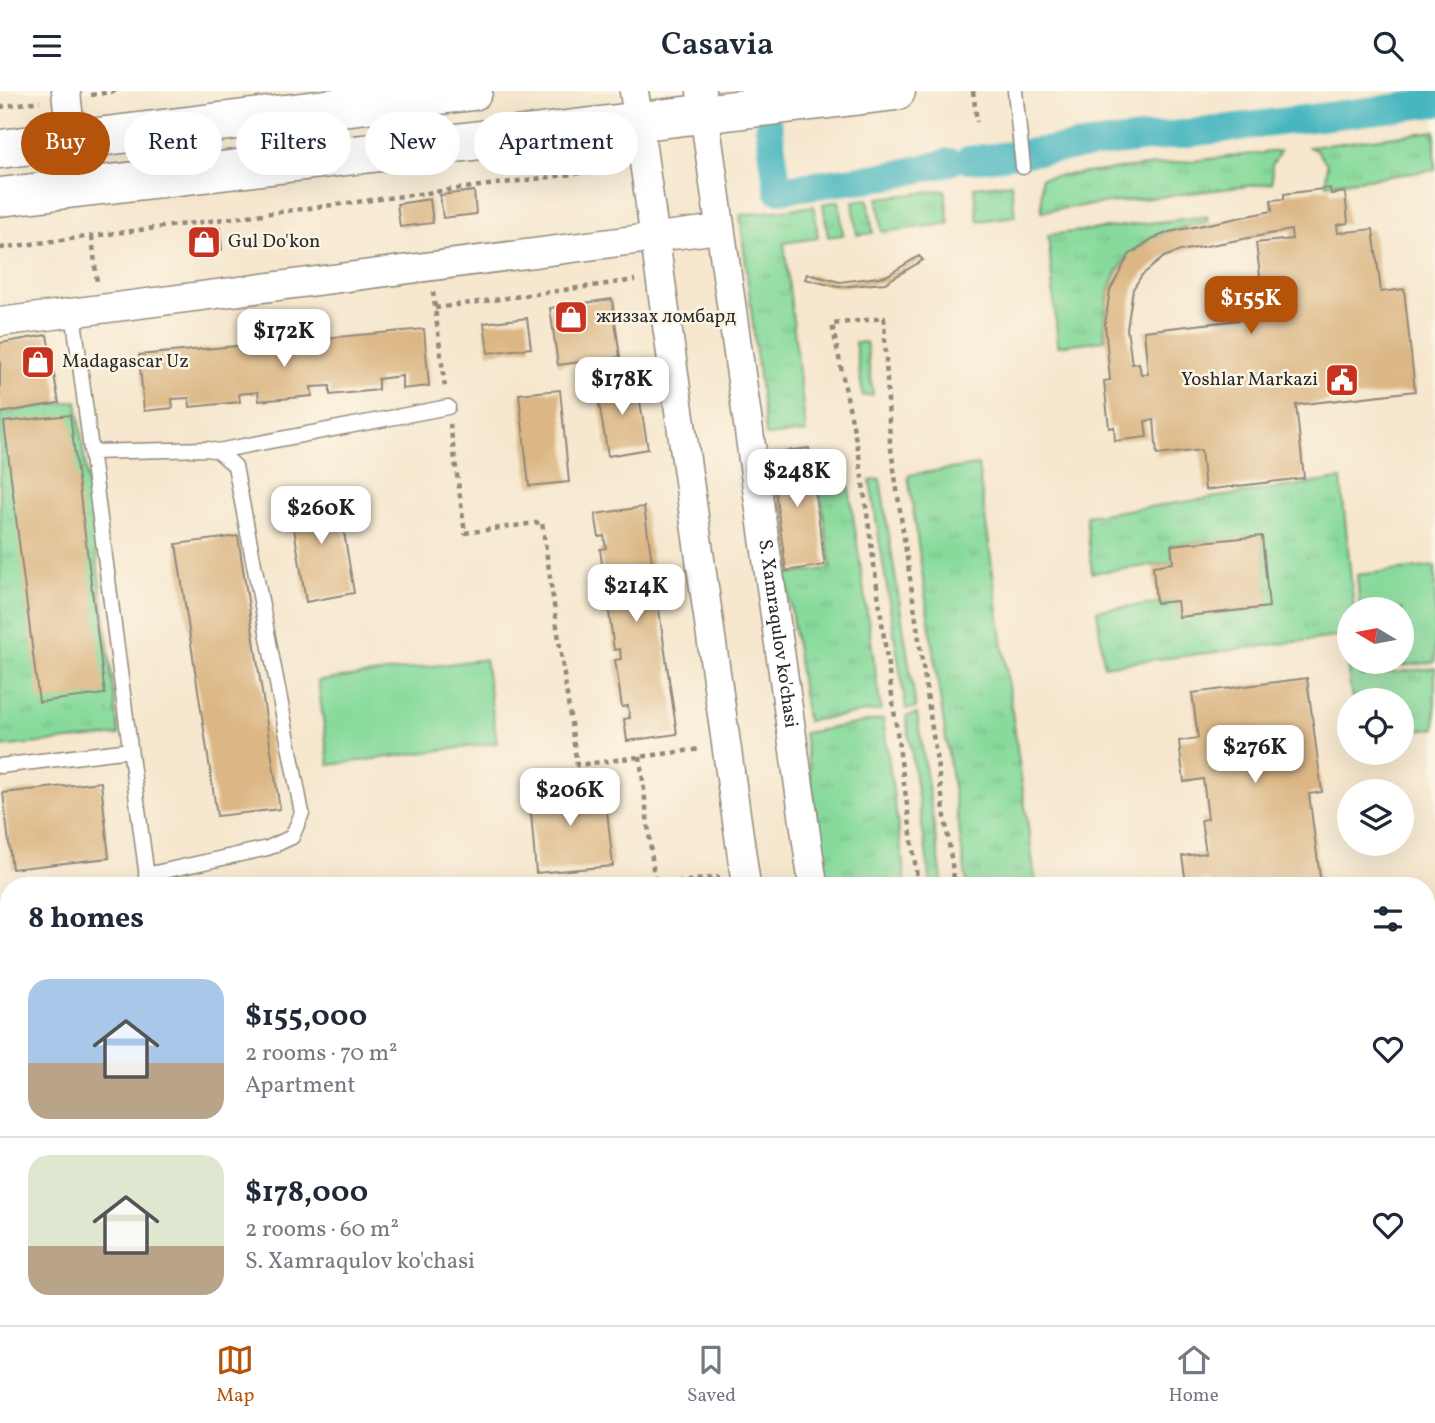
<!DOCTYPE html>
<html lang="en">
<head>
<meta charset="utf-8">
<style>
  :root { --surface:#fff; --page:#f6f6f7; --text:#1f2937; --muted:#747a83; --line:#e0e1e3; --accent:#b45309 }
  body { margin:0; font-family:Vollkorn,serif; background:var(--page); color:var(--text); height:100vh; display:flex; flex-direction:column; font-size:26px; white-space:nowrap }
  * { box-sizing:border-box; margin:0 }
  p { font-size:23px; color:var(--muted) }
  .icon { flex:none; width:38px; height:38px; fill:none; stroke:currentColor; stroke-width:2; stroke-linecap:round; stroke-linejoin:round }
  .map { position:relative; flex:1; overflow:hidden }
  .panel { position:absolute; left:0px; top:786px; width:1435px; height:450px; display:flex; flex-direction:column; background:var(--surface); border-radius:28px 28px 0 0; box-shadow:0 7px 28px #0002 }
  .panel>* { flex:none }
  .guide { position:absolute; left:21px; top:21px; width:700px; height:63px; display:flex; gap:14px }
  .needle { width:46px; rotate:280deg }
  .buttons { position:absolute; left:1337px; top:506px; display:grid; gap:14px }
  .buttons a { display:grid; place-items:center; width:77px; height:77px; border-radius:50%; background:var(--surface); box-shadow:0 7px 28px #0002; font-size:35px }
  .price { position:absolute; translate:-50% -60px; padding:0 16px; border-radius:14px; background:#fff; color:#222; font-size:23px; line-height:46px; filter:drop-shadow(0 2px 4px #0008) }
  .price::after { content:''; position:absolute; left:50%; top:42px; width:21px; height:16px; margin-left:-10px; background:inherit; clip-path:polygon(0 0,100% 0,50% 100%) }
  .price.selected { background:var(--accent); color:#fff }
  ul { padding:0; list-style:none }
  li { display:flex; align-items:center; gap:21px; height:175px; padding:0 28px }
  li+li { border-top:2px solid var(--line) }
  li span { display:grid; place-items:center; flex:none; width:196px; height:140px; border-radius:21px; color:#555 }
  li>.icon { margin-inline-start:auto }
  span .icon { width:84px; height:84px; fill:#fffc; stroke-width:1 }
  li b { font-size:30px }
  h2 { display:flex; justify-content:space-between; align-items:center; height:84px; padding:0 28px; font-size:30px }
  .chip { padding:0 24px; border-radius:32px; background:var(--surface); box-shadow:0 7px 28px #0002; font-size:24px; line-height:63px }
  .chip.selected { background:var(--accent); color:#fff }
  header { display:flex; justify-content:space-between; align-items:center; height:91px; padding:0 28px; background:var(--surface); font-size:32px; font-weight:600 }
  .tab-bar { display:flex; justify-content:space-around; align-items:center; height:98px; border-top:2px solid var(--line); background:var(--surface); font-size:19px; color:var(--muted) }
  .tab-bar a { display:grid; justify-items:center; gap:4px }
  .tab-bar .selected { color:var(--accent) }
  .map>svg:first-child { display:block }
  .grass { fill:url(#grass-tufts); stroke:#598263; stroke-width:2 }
  .pitch { fill:#87da9b; stroke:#598263; stroke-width:2 }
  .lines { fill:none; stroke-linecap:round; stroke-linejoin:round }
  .canal { stroke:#47b6bf; stroke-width:28 }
  .building { fill:#dcb785; fill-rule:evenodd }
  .lane-casing { stroke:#90897c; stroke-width:17 }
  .street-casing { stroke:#90897c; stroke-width:31 }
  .secondary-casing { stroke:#90897c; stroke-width:41 }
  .path { stroke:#90897c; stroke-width:4.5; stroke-dasharray:5 5; stroke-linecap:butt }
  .lane { stroke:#fff; stroke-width:14 }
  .street { stroke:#fff; stroke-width:28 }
  .secondary { stroke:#fff; stroke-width:38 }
  .labels { text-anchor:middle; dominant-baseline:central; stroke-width:5; stroke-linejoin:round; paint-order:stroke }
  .poi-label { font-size:19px; fill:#2b2b2b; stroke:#fcf5e5; text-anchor:start }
  .street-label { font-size:19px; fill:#2b2b2b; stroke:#fcf5e5 }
</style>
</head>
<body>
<header><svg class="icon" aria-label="menu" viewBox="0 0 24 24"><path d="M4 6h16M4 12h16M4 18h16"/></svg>Casavia<svg class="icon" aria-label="search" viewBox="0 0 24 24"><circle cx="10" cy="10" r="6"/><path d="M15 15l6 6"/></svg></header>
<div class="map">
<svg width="1435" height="1234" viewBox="0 0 1435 1234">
  <defs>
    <pattern id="grass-tufts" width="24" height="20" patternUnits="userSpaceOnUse" patternTransform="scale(1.75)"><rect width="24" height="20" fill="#87da9b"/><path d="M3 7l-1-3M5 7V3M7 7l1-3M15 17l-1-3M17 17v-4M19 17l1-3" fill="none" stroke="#75bb86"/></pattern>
  </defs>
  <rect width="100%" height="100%" fill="#fcf5e5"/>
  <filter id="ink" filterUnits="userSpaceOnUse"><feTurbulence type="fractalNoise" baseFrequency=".0143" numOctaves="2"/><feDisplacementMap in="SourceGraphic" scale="14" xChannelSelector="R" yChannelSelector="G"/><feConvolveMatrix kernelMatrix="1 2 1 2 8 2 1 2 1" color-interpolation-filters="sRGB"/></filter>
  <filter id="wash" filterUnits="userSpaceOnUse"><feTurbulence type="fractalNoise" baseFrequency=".00686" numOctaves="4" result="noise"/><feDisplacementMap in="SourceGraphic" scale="28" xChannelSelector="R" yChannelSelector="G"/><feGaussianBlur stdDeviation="1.57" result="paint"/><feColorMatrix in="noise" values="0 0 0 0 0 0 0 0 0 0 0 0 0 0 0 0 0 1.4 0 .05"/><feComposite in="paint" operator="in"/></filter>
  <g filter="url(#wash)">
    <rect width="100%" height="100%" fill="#f6e7ce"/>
    <path class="grass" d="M1435,40V79L1326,93L1327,73L1317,60L1309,56Z
      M1280,60L1272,74V92L1042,120L1041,87Z
      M1011,92L1015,125L978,130L974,96Z
      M945,99L949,133L882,141L878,107Z
      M868,108L873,142L857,144L853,110Z
      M839,110L843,144L828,146L823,113Z
      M814,115L818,147L784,152L806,341L766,345L740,124Z
      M1207,125L1208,130C1137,145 1100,173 1105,249L1058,255L1048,144Z
      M866,251L873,304L863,305L855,252Z
      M77,310L119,644L0,656V322Z
      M978,374L1036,794H967L908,384Z
      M880,388L916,617L906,618L870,390Z
      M1341,388L1354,518H1349V570L1359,571L1361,585L1435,577V637L1402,641V609H1352L1343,545L1104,575L1097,519L1177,510L1179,526L1268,516L1262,445L1171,454L1173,472L1092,482L1086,425Z
      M848,389L881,619L807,630L786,484L831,477L819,394Z
      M917,623L943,794H931L906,625Z
      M883,628L906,794H826L804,642Z
      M5,868L9,894V1227H54L55,1234H0V869Z
      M886,1227H963L964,1234H887Z
      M1026,1227H1095L1096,1234H1027Z"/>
    <path class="pitch" d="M1435,475V571L1367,579L1366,571L1402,570V518H1360L1357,484Z
      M485,568L497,652L329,674L318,590Z"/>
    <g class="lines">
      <path class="canal" d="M769,36L778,99L894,84L950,71
        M968,69L1435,12"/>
    </g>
    <g id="blocks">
      <path class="building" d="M1330,97L1331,103L1345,101L1348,132L1337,134L1338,142L1373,138L1381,201L1404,198L1415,300L1296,314L1304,387L1205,399L1201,359L1157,364L1154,329L1145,330L1147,346L1115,350L1114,336L1109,337L1104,290L1110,289L1105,233L1110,199L1129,164L1152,148L1169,141L1272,120L1271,109L1284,108V103ZM1291,139L1292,148L1256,152L1265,226L1144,240L1148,283H1141L1139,272L1132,273L1127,238L1133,198L1142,184L1164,166L1180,160Z
        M474,100L476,123L443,127L440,104Z
        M430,108L433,132L400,136L397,113Z
        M220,138L222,159L187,164L185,143Z
        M919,165L923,169L885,192L838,196L805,188L807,183L840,191L886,185Z
        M612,208L620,266L558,274L550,217Z
        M527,227L531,257L488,262L484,232Z
        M424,238L429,295L402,298V285L378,288V299L330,304V295L311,296L312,305L259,310L258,301L239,303L240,311L190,316L189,307L172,308L173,317L144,320L139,264Z
        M47,244L59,312L0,322V252Z
        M636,287L648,358L608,365L596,294Z
        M560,299L569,391L529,395L519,303Z
        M70,324L105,603L39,611L4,331Z
        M809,357L825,474L786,480L770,362Z
        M337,399L354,502L306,511L289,407Z
        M644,416L677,643L627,650L624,628L630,627L628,615L622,616L615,569L621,568L620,558L614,559L608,514L614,513L612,502L606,503L600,458L606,457L604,445L599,446L595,423Z
        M238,445L280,718L217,725L176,453Z
        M1262,445L1269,516L1179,526L1177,510L1156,512L1153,475L1173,472L1171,454Z
        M1307,587L1322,701L1309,703L1321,794H1211L1210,789L1186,792L1182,765L1206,762L1201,729L1208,728L1203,688L1184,691L1181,668L1179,650L1198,647L1192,602Z
        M101,691L109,767L12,778L3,702Z
        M604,692L613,775L536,782L529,698Z
        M9,1064V1204L0,1206V1065Z
        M617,1227H680L681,1234H618Z
        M722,1227H762V1228L723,1234Z
        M1290,1227H1373V1228L1333,1234H1291Z"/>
    </g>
  </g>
  <g filter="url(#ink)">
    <use href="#blocks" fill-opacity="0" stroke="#90897c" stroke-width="2"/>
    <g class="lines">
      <g class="lane-casing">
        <path id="lane" d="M1015,0L1023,76
          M73,221L148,794
          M218,360L448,316
          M91,361L207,358L218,360L235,375L302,722L292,746L268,757L146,784
          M0,675L130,659
          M0,843L2,858
          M71,1227H74
          M204,1227L205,1234"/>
      </g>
      <g class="street-casing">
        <g id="street">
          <path d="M66,0L71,49"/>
          <path d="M634,0L746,794"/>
          <path id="s1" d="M701,0L813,794"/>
          <path d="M0,231L719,138"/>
          <path d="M802,1227L803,1234"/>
          <path d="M875,1227L876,1234"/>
        </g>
      </g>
      <g class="secondary-casing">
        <path id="secondary" d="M0,58L473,0
          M0,106L896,0"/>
      </g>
      <path class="path" d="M973,0L977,31
        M91,4L117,0
        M0,16L40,10
        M92,145L97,192
        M0,157L620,77
        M433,201L445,297
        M435,217L635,189
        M450,333L465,442L542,431L577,674L701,658
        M640,665L655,794
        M657,794L720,786
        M918,794L859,364L832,233L884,227L890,351L955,794
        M976,1227L977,1234
        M1011,1227L1012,1234"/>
      <use href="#lane" class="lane"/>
      <use href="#street" class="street"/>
      <use href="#secondary" class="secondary"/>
    </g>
  </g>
  <defs>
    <g id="shop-square" transform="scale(1.75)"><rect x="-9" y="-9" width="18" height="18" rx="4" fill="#c8321e" stroke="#fcf5e5"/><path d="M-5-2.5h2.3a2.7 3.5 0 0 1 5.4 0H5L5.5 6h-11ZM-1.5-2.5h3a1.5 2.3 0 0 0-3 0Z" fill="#fff"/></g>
    <g id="civic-square" transform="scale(1.75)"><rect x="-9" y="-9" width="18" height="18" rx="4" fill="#c8321e" stroke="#fcf5e5"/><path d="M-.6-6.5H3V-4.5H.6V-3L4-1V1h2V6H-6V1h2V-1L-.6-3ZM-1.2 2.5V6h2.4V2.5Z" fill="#fff"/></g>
  </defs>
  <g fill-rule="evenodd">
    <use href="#shop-square" x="204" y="151"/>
    <use href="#shop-square" x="571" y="226"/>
    <use href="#shop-square" x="38" y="271"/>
    <use href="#civic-square" x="1342" y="289"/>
  </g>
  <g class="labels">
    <g class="poi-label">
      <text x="228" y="151">Gul Do'kon</text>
      <text x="596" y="226">жиззах ломбард</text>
      <text x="62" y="271">Madagascar Uz</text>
      <text x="1318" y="289" text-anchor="end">Yoshlar Markazi</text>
    </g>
    <g class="street-label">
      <text stroke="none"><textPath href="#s1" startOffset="548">S. Xamraqulov ko'chasi</textPath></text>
    </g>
  </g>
</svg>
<div class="buttons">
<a><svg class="needle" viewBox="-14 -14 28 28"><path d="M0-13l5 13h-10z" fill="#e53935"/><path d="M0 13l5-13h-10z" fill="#747a83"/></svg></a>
<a><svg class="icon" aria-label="locate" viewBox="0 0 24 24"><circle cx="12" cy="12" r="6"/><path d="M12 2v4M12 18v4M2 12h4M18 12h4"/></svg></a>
<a><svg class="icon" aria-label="layers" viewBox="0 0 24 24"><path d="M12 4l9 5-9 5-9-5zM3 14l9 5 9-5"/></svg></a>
</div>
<b class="price selected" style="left:1251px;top:245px">$155K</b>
<b class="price" style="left:284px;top:278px">$172K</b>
<b class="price" style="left:622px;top:326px">$178K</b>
<b class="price" style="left:797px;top:418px">$248K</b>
<b class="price" style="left:321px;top:455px">$260K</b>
<b class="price" style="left:636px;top:533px">$214K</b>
<b class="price" style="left:1255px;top:694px">$276K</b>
<b class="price" style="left:570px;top:737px">$206K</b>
<div class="guide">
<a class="chip selected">Buy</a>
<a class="chip">Rent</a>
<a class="chip">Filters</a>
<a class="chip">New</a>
<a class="chip">Apartment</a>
</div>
<section class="panel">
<h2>8 homes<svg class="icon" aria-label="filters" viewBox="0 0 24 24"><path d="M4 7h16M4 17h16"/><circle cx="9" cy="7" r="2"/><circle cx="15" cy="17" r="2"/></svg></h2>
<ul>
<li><span style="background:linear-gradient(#a9c7e8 60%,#b9a48a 0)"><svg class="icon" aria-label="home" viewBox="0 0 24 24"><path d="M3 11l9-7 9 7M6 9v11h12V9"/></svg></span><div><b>$155,000</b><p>2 rooms · 70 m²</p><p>Apartment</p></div><svg class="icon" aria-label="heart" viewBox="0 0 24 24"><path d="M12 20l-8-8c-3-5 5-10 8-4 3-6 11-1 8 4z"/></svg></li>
<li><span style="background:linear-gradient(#dfe7d0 65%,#b9a48a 0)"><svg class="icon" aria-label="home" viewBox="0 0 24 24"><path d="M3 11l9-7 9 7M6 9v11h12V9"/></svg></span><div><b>$178,000</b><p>2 rooms · 60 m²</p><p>S. Xamraqulov ko'chasi</p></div><svg class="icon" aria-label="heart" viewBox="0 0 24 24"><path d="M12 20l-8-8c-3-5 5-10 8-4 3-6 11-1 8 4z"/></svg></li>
</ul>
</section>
</div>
<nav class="tab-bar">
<a class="selected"><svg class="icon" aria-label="map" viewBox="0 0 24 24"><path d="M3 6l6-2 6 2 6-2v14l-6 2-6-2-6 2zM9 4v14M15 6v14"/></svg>Map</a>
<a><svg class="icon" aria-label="saved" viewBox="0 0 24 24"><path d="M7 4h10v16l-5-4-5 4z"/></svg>Saved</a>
<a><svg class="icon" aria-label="home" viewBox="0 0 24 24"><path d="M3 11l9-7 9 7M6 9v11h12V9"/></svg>Home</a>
</nav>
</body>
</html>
